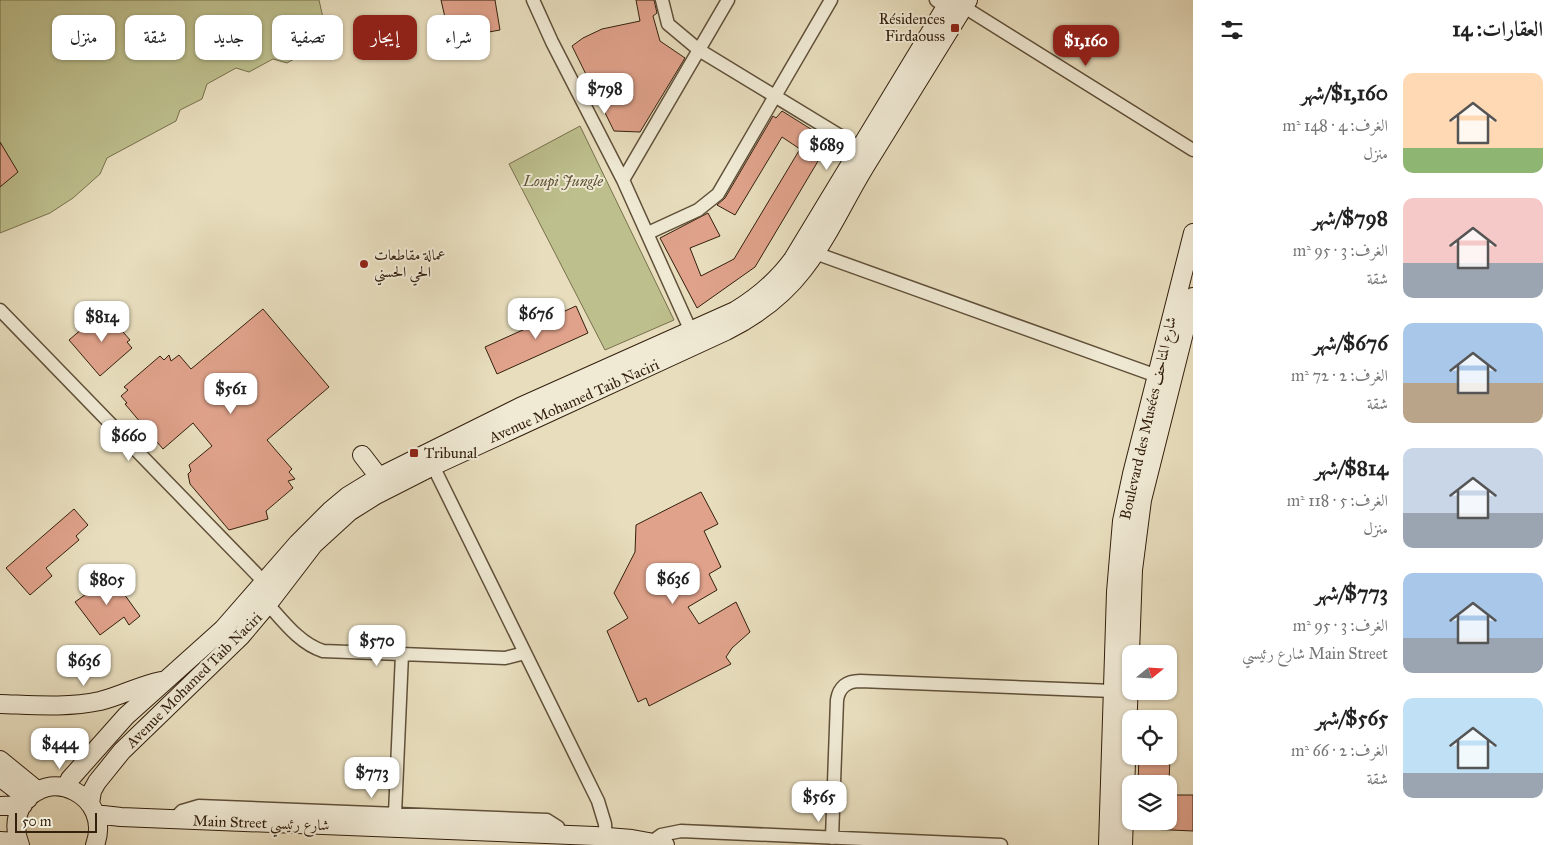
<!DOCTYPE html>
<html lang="ar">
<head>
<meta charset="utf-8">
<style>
  :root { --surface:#fff; --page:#f2f2f2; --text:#222; --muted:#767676; --accent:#8f2418 }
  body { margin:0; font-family:"IM FELL Great Primer",Amiri,serif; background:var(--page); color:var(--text); direction:rtl; height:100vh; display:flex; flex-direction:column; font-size:19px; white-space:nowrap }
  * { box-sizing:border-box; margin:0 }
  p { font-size:16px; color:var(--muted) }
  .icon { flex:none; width:28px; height:28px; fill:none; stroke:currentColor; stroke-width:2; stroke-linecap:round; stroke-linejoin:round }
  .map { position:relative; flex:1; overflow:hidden; direction:ltr }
  .drawer { display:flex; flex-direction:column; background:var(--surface); width:375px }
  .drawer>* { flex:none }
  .hud { position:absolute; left:15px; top:15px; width:475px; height:45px; direction:rtl; display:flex; gap:10px }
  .needle { width:32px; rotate:72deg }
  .buttons { position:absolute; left:1122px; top:645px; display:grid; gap:10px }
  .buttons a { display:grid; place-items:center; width:55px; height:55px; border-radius:10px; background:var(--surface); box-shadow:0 1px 4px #0004; font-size:25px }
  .scale { position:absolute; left:15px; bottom:12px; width:82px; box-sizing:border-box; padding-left:5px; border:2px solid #33200d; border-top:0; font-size:14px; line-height:18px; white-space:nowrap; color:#33200d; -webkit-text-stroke:4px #f0ead5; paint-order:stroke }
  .price { position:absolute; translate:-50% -42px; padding:0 11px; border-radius:10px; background:#fff; color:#222; font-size:16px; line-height:32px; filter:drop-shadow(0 1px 2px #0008) }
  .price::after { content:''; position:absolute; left:50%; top:30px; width:15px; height:11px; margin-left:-8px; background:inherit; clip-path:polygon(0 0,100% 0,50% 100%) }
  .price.active { background:var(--accent); color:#fff }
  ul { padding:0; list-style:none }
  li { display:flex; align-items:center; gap:15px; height:125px; padding:0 25px }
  li span { display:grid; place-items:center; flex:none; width:140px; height:100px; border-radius:10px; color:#555 }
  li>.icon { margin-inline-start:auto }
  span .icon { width:60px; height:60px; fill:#fffc; stroke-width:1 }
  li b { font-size:21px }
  h2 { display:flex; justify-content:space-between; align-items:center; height:60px; padding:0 25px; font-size:21px }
  .pill { padding:0 18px; border-radius:10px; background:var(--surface); box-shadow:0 1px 4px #0004; font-size:18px; line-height:45px }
  .pill.active { background:var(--accent); color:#fff }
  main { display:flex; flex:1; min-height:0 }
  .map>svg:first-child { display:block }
  .green { fill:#bdbf8d; stroke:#78704d }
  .building { fill:#e0a28b; stroke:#33200d }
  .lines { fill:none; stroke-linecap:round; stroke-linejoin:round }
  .street-casing { stroke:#605039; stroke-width:15 }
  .secondary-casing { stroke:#33200d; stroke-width:20 }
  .street { stroke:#f0ead5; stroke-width:12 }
  .secondary { stroke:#f0ead5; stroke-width:18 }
  .poi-dot { fill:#8f2418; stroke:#f0ead5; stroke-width:2 }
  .labels { text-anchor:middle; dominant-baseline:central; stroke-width:4; stroke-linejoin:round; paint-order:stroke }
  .poi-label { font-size:15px; fill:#33200d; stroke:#f0ead5; text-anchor:start }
  .park-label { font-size:15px; font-style:italic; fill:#5c5033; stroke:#f0ead5 }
  .street-label { font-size:15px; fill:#33200d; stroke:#f0ead5 }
</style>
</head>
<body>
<main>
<section class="drawer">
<h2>العقارات: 14<svg class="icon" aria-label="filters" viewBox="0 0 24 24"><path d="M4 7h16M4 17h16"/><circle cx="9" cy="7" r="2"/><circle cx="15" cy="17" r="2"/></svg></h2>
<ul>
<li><span style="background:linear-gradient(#ffd9b3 75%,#8fb573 0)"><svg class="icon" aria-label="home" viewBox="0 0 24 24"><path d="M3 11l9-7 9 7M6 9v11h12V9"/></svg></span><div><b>$1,160/شهر</b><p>الغرف: 4 · 148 m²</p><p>منزل</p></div></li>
<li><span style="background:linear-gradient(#f6c9c9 65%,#9aa5b1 0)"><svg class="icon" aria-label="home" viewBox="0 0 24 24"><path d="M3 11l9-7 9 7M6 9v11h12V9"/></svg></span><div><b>$798/شهر</b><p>الغرف: 3 · 95 m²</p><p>شقة</p></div></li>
<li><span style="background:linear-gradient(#a9c7e8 60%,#b9a48a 0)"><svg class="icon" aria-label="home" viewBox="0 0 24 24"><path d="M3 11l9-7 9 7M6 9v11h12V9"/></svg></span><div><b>$676/شهر</b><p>الغرف: 2 · 72 m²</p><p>شقة</p></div></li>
<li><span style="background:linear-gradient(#c9d6e8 65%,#9aa5b1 0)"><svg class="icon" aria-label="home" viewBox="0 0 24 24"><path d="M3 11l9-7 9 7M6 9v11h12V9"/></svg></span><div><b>$814/شهر</b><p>الغرف: 5 · 118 m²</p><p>منزل</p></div></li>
<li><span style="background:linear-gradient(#a9c7e8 65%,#9aa5b1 0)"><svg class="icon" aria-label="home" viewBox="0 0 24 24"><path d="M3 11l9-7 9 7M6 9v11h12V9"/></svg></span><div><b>$773/شهر</b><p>الغرف: 3 · 95 m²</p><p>Main Street شارع رئيسي</p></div></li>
<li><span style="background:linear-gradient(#bfe0f5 75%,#9aa5b1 0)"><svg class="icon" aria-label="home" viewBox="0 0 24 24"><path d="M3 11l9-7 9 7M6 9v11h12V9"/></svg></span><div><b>$565/شهر</b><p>الغرف: 2 · 66 m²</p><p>شقة</p></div></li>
</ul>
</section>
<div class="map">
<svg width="1193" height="845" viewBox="0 0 1193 845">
  <rect width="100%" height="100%" fill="#e8debe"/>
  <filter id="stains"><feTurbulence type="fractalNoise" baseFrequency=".004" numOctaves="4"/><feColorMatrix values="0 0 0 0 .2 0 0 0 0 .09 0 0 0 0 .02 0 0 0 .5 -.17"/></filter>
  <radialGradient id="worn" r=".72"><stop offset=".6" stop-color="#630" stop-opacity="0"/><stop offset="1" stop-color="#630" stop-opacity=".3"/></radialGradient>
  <path class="green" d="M0,0H319L328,40L287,63L273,59L249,72L236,68L207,84L202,99L180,110L176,121L107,158L100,174L73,198L50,213L0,233Z
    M580,126L674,320L605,350L509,164Z"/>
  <path class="building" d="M441,0H495L500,30L450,39Z
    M636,0H654L657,13L653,16L660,41L685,58L640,132L614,131L572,46L583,38L602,29L640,21Z
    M782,111L830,141L755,267L697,308L660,238L708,213L720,236L690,248L701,276L734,259L800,149L782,137L735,215L717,205L725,198L773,116L776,118Z
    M0,142L18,172L0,187Z
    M576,306L588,333L497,374L485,347Z
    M263,309L329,387L267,440L292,469L289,472L295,479L288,481L293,488L266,511L268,519L229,530L190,484L188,474L191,471L189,465L212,446L193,423L163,449L125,404L127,403L121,396L128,390L124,387L160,356L164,360L169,355L171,361L179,355L191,369Z
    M104,310L130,340L127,342L132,348L100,376L69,340Z
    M701,492L718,524L704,531L721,567L709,574L717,590L688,607L699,624L736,602L750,632L732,648L726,657L731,664L649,706L646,698L638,702L607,631L628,618L614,593L635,552L636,525Z
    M74,509L88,525L76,536L79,540L46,568L52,576L30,595L6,568Z
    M111,576L140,616L129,625L124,617L100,635L75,602Z
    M1139,756H1170L1169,784H1138Z
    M1169,795H1193V831L1149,829V821H1169Z"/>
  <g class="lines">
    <g class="street-casing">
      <path id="street" d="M533,0L552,42L623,180L694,338
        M662,0L668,24L699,50L860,148
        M936,0L946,7
        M964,7L1193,150
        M623,180L728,0
        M648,233L698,210L718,194L831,0
        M815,253L1157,376
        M0,310L270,588
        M433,466L598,801L605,824L606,845
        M264,600C281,618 298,643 323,651L505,658L525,653
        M395,814L402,654
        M174,819L182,811L199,806L547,820L558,827L561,835
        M832,838L837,700C839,687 847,681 860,681L1113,691
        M650,843L661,835L681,831L1001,845"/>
    </g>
    <g class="secondary-casing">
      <path id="secondary" d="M362,455L379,477
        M0,704C33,705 67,708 100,701C121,696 140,685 161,681
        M0,760L38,791
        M0,777L28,799
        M66,787L70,779L126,716L223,629L298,543L330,511L348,496L379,477L520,407L735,311C758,297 777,281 793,259L950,0
        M90,803L92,791L97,782L122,751L241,636L268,604L314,544L349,512L376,495L433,466L726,331C756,316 783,296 803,270C828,238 845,199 866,165C900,110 934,55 968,0
        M0,806L23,805
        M97,816L103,815L121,817L595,836L632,839L665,845
        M0,841L18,842
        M20,845C15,833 15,819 21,807C47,763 113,796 95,845
        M1108,845L1116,592L1122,521L1132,474L1193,233
        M1123,845L1133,570L1142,500L1193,297"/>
    </g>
    <use href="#street" class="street"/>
    <use href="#secondary" class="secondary"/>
  </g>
  <g class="poi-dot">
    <rect x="950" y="23" width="10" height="10" rx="2.5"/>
    <circle cx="364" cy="264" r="5"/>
    <rect x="409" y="448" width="10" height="10" rx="2.5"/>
  </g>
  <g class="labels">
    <g class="poi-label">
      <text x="945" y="19" text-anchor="end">Résidences<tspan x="945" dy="17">Firdaouss</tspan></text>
      <text x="374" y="255">عمالة مقاطعات<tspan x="374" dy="17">الحي الحسني</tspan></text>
      <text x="424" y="453">Tribunal</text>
    </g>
    <g class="park-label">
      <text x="563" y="181">Loupi Jungle</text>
    </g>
    <g class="street-label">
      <text transform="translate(574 401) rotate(-24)">Avenue Mohamed Taib Naciri</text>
      <text transform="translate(1148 418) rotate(-77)">Boulevard des Musées شارع المتاحف</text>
      <text transform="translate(194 680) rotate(-45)">Avenue Mohamed Taib Naciri</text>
      <text transform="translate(261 823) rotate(2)">Main Street شارع رئيسي</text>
    </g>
  </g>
  <rect width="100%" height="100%" filter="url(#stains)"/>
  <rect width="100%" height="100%" fill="url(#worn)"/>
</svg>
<div class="buttons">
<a><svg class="needle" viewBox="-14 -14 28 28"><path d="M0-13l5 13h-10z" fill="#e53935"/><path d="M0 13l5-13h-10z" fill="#767676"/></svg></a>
<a><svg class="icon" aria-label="locate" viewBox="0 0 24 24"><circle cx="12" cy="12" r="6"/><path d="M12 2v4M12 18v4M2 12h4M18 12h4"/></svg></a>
<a><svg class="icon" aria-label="layers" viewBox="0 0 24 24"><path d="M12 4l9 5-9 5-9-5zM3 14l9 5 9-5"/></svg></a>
</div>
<div class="scale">50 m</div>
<b class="price active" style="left:1086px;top:67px">$1,160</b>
<b class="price" style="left:605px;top:115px">$798</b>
<b class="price" style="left:827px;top:171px">$689</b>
<b class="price" style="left:536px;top:340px">$676</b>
<b class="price" style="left:102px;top:343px">$814</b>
<b class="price" style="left:231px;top:415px">$561</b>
<b class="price" style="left:129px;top:462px">$660</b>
<b class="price" style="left:673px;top:605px">$636</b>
<b class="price" style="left:107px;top:606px">$805</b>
<b class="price" style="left:377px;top:667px">$570</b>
<b class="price" style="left:84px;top:687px">$636</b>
<b class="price" style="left:60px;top:770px">$444</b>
<b class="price" style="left:372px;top:799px">$773</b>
<b class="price" style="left:819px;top:823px">$565</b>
<div class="hud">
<a class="pill">شراء</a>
<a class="pill active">إيجار</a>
<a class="pill">تصفية</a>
<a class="pill">جديد</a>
<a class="pill">شقة</a>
<a class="pill">منزل</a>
</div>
</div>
</main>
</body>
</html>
